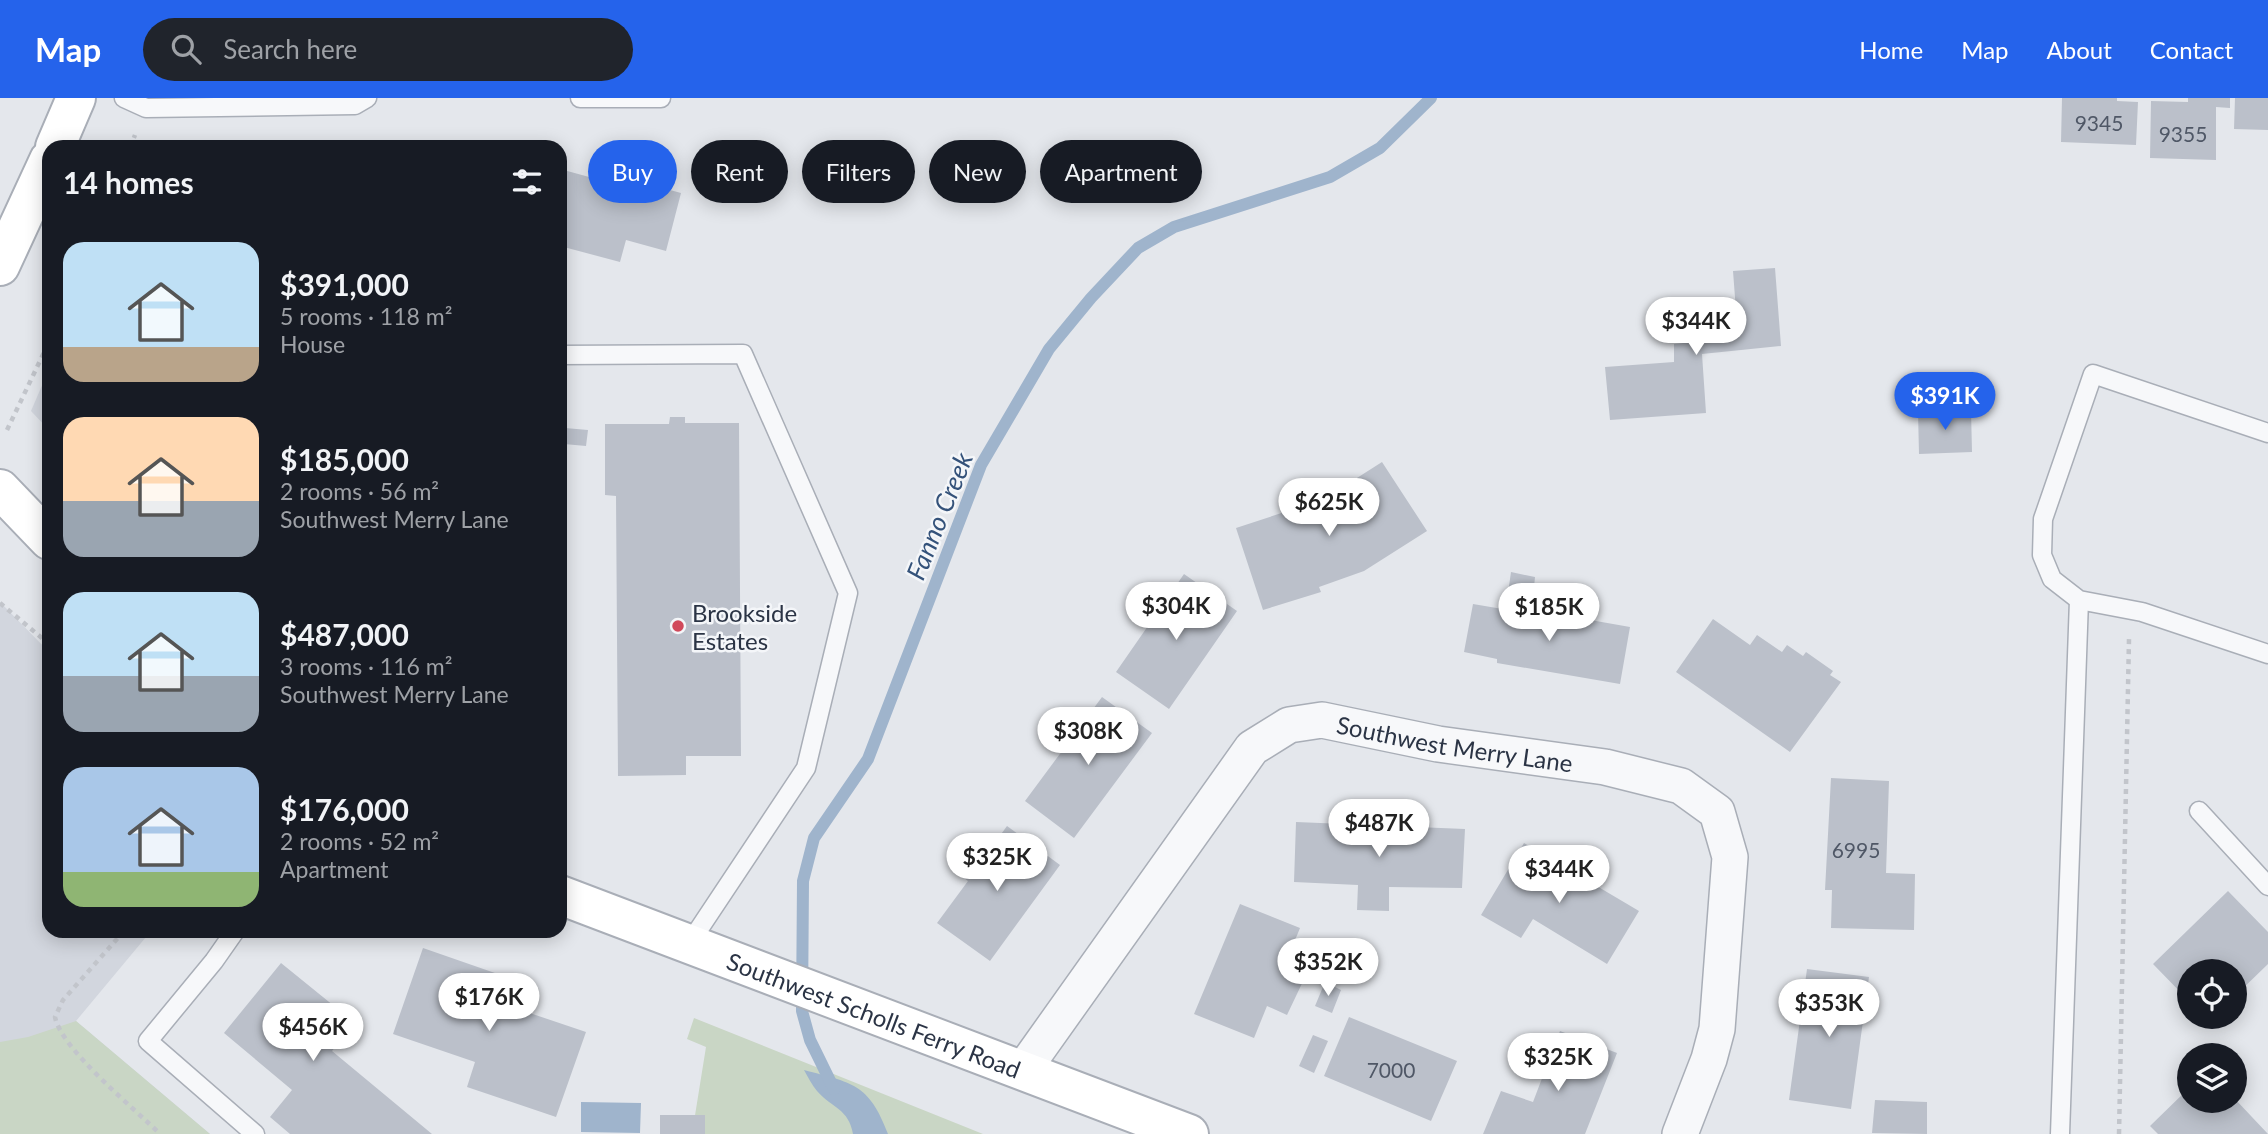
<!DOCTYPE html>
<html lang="en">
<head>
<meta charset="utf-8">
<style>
  :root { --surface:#171b24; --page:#20242c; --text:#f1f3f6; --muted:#9ea1a6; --accent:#2563eb }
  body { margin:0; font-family:Lato,sans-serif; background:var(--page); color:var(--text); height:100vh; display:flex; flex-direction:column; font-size:26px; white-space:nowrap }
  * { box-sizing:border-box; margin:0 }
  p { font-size:23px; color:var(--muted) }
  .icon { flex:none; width:38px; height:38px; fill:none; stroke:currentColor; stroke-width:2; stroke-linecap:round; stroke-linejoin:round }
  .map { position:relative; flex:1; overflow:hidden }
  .side { position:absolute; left:42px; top:42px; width:525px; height:798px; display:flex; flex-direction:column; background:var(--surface); border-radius:21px; box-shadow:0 4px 18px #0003 }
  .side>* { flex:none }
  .top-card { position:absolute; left:588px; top:42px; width:665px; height:63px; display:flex; gap:14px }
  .buttons { position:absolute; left:2177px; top:861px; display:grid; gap:14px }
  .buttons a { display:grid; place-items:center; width:70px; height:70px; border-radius:50%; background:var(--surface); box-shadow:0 4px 18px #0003; font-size:35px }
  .price { position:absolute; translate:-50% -60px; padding:0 16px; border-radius:24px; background:#fff; color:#222; font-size:23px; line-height:46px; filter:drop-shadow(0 2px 4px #0008) }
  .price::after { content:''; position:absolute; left:50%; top:42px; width:21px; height:16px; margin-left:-10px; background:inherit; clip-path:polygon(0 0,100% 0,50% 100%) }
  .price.on { background:var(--accent); color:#fff }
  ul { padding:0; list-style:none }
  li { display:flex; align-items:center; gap:21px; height:175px; padding:0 21px }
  li span { display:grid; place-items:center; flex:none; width:196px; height:140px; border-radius:21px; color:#555 }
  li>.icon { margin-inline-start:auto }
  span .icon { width:84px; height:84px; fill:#fffc; stroke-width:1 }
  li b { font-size:30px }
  h2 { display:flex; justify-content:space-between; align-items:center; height:84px; padding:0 21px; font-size:30px }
  .chip { padding:0 24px; border-radius:32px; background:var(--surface); box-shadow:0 4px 18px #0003; font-size:24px; line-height:63px }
  .chip.on { background:var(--accent); color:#fff }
  header { display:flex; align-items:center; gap:42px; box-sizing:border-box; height:98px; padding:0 35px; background:var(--accent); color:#fff }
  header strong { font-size:33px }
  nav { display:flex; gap:38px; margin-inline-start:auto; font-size:24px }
  .search { width:490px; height:63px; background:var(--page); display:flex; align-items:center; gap:18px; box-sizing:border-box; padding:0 24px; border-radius:38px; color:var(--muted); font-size:26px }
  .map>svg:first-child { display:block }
  .built { fill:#d2d6de }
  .green { fill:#c9d6c5 }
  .water { fill:#9fb4cc }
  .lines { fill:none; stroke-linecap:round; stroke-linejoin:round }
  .stream { stroke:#9fb4cc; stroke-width:12 }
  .building { fill:#bbc0ca }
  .service-casing { stroke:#a9aeb7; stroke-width:21 }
  .minor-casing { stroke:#a9aeb7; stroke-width:38 }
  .secondary-casing { stroke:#a9aeb7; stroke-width:42 }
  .path { stroke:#c2c5cb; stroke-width:4.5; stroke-dasharray:5 5; stroke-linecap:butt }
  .service { stroke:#f7f8fa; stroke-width:18 }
  .minor { stroke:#f7f8fa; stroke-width:35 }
  .secondary { stroke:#fff; stroke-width:38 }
  .poi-dot { fill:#d1495b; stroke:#f4f6f9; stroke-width:2.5 }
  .labels { text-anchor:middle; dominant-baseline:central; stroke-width:5; stroke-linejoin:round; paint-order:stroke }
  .number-label { font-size:21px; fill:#4f5766 }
  .poi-label { font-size:24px; fill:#2b3445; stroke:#f4f6f9; text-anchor:start }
  .street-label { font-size:24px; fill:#2b3445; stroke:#f4f6f9 }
  .water-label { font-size:26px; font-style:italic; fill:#34527a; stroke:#f4f6f9 }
</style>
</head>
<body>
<header>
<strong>Map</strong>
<div class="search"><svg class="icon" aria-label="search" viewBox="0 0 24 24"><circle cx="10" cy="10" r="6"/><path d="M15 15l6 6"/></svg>Search here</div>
<nav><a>Home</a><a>Map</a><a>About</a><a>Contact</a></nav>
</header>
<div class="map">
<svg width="2268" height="1036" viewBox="0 0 2268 1036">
  <rect width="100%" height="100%" fill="#e4e7ec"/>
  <path class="built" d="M49,271V332L31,313Z
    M0,504L49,554V833H151L76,923L210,1036H0Z"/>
  <path class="green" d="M694,920L983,1036H692L706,949L687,941Z
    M76,923L210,1036H0V944L28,939Z"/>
  <path class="water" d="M804,972C852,985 869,985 888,1036H853C849,1011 832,1010 817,993C812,987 808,979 804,972Z
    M581,1004L641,1005L640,1035L581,1034Z"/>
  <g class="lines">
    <path class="stream" d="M834,991L810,942L802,913L803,783L814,740L868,661L981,367L1049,251L1091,200L1138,150L1174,129L1330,79L1380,50L1431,0"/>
  </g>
  <path class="building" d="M2062,0H2117V3L2138,4L2136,47L2061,44Z
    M2188,0H2230V10L2216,9V62L2150,60L2151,3L2188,4Z
    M2235,0H2268V32L2234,31Z
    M560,71L611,85L607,98L632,105L637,83L681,95L666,153L626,142L620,164L560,148Z
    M1775,170L1781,248L1702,256L1706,315L1610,322L1605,269L1674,264V246L1738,239L1733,173Z
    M1971,312L1972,354L1919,356L1918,314Z
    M670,319H685V325H739L741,658H686V677L618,678L616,398L605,397V326H669Z
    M565,330L588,332L586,348L564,346Z
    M1382,364L1427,433L1364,473L1319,489L1321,494L1263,512L1236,430L1324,401Z
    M1511,474L1535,479L1533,499L1508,495Z
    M1184,476L1237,513L1169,611L1116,574Z
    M1473,506L1579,524V520L1630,529L1620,586L1497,565V561L1464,554Z
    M1713,521L1750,547L1757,537L1782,554L1787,547L1803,558L1806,554L1833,573L1830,577L1841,584L1790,654L1676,574Z
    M1102,599L1152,635L1074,740L1025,703Z
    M1831,680L1889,683L1886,775L1915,776L1914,832L1831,830L1832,792H1825Z
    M1296,724L1465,731L1462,790L1389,789V813L1357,812L1358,787L1294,784Z
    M1007,728L1060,767L990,863L937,825L968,783L954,773L966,759L978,768Z
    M1524,745L1639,813L1607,866L1533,821L1521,840L1481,817Z
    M2228,793L2268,834V866L2235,898V873H2189V903L2153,866Z
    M1240,806L1300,830L1285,867L1306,877L1287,917L1267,908L1254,940L1194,916Z
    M423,850L512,881L503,906L586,934L556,1019L467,989L475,964L393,936Z
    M281,865L355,925L332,953L432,1036H290L270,1019L292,992L224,935Z
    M1807,871L1869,879L1851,1011L1789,1002Z
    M1325,884L1341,892L1332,915L1315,908Z
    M1349,919L1457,963L1431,1023L1324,978Z
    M1560,933L1617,955L1585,1036H1483L1501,993L1533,1004Z
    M1313,937L1328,943L1314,975L1299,968Z
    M2189,990V1003L2235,1001L2268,1036H2158L2150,1028Z
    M1875,1002L1927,1004V1036L1872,1035Z
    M660,1017H705V1036H660Z"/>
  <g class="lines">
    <g class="service-casing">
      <path id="service" d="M124,0L146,10L355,7L367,0
        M580,0H661
        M560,257L743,256L848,495L806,670L689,846
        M2268,335L2093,276L2043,421L2042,457L2052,481L2079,502L2142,514L2268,556
        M2199,713L2268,788
        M235,833L214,863L148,943L255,1036
        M2060,1036L2079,502"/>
    </g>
    <g class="minor-casing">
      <g id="minor">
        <path id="s1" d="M1023,972L1252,650L1289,627L1322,622L1438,646L1605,669L1681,688L1717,714L1730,759L1717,931L1709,961L1680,1036"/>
      </g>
    </g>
    <g class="secondary-casing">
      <g id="secondary">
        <path d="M55,49L76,0"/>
        <path d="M0,168L49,62"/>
        <path d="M0,391L49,442"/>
        <path id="s2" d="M560,797L1189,1036"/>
      </g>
    </g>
    <path class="path" d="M130,49L135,37
      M7,332L49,244
      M0,505L49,546
      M124,833L63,902L55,919C61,951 135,1011 160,1036
      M2119,1036L2129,541"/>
    <use href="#service" class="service"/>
    <use href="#minor" class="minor"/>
    <use href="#secondary" class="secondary"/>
  </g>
  <circle class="poi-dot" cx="678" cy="528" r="7"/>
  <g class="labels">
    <g class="number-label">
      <text x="2099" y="24">9345</text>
      <text x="2183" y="35">9355</text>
      <text x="1856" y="751">6995</text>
      <text x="1391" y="971">7000</text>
    </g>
    <g class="poi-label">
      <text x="692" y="514">Brookside<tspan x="692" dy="28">Estates</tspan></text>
    </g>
    <g class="street-label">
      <text stroke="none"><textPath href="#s1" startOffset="607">Southwest Merry Lane</textPath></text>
      <text stroke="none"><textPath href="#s2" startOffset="336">Southwest Scholls Ferry Road</textPath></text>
    </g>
    <g class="water-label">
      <text transform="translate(939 418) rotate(-68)">Fanno Creek</text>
    </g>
  </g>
</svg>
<div class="buttons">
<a><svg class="icon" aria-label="locate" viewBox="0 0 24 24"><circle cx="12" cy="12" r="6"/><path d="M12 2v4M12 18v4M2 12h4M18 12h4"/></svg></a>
<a><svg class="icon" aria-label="layers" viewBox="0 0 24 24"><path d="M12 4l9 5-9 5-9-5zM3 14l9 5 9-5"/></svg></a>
</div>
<b class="price" style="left:1696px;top:259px">$344K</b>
<b class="price on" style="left:1945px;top:334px">$391K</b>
<b class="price" style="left:1329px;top:440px">$625K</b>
<b class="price" style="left:1176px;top:544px">$304K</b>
<b class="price" style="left:1549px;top:545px">$185K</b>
<b class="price" style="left:1088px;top:669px">$308K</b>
<b class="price" style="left:1379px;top:761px">$487K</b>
<b class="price" style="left:997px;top:795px">$325K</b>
<b class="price" style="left:1559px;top:807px">$344K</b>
<b class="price" style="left:1328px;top:900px">$352K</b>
<b class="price" style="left:489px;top:935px">$176K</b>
<b class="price" style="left:1829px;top:941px">$353K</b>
<b class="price" style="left:313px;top:965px">$456K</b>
<b class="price" style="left:1558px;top:995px">$325K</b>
<div class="top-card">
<a class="chip on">Buy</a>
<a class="chip">Rent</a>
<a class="chip">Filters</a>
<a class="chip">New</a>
<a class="chip">Apartment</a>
</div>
<section class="side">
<h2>14 homes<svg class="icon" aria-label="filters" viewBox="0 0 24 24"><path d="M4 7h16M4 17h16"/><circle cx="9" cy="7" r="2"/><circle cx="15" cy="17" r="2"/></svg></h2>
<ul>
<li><span style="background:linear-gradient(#bfe0f5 75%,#b9a48a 0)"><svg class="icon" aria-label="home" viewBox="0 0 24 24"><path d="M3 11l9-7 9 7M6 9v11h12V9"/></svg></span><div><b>$391,000</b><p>5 rooms · 118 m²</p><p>House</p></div></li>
<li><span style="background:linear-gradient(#ffd9b3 60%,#9aa5b1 0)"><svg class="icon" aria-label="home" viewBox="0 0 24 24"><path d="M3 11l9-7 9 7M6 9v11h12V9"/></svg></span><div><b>$185,000</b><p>2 rooms · 56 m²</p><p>Southwest Merry Lane</p></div></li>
<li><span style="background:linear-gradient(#bfe0f5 60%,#9aa5b1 0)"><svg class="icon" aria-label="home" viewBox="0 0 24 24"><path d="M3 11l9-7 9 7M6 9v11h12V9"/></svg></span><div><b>$487,000</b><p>3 rooms · 116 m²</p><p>Southwest Merry Lane</p></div></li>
<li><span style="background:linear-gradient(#a9c7e8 75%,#8fb573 0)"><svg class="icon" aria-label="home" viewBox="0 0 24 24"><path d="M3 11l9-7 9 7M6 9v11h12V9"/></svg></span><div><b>$176,000</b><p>2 rooms · 52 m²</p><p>Apartment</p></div></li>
</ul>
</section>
</div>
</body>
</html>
